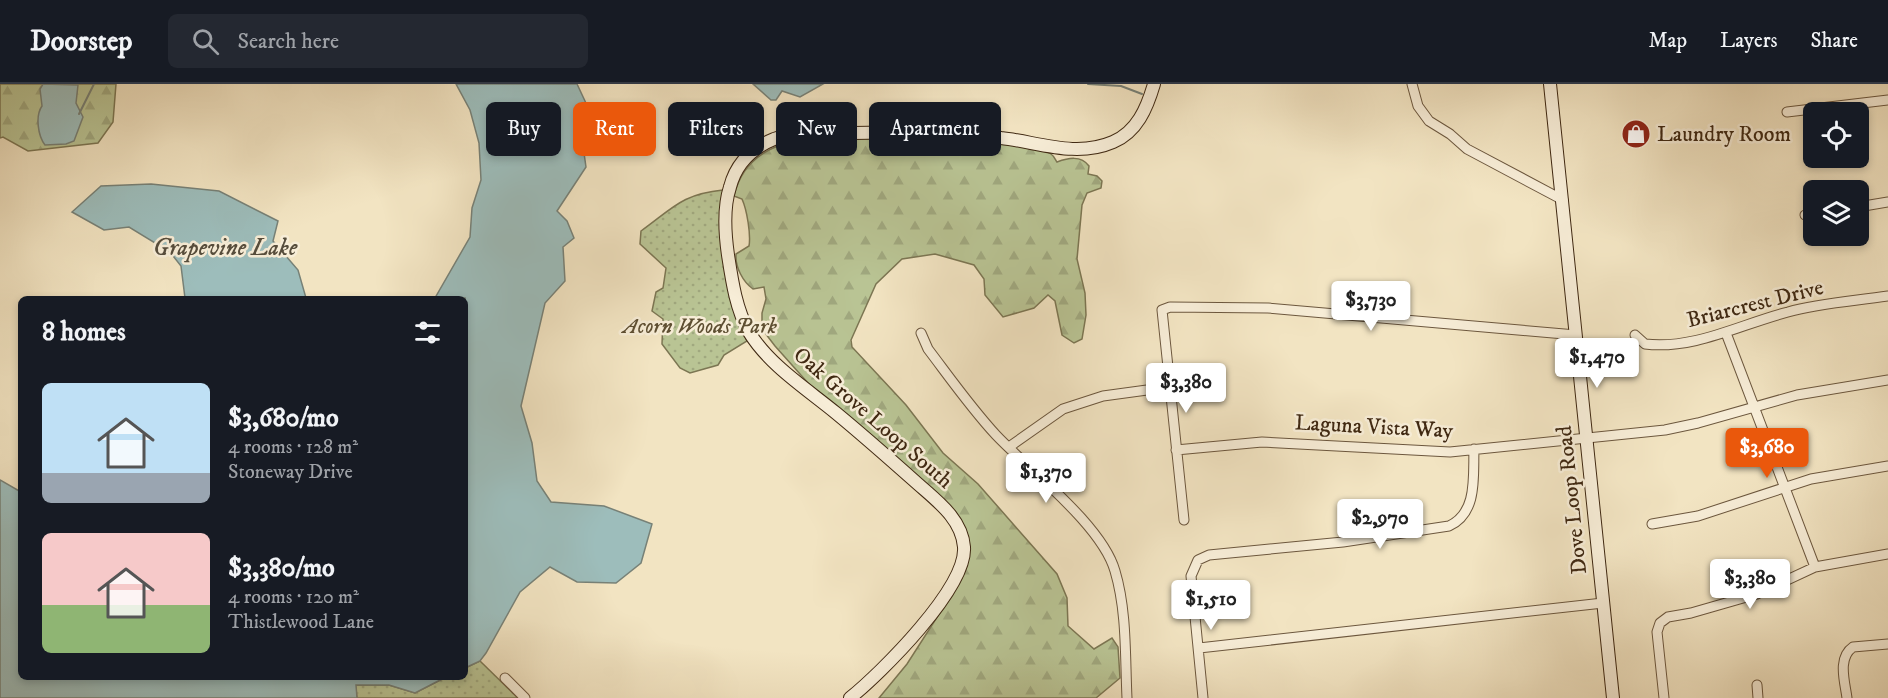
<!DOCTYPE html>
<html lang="en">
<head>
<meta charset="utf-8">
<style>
  :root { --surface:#171b24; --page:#242831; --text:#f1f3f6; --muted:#9ea1a6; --line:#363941; --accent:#ea580c }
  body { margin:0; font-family:"IM FELL DW Pica",serif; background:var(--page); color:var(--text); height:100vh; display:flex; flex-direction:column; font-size:22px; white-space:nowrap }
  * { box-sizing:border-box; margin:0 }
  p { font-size:20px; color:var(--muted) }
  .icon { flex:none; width:33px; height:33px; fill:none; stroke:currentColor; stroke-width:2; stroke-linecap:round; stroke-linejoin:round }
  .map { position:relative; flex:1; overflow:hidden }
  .details { position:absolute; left:18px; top:212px; width:450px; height:384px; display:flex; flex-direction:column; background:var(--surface); border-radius:9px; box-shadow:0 3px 9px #0003 }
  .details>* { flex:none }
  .hud { position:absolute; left:486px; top:18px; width:570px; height:54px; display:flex; gap:12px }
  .tools { position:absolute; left:1803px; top:18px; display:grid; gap:12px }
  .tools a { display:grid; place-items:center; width:66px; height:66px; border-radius:9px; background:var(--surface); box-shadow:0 3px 9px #0003; font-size:30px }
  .price { position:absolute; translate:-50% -51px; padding:0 14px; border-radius:6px; background:#fff; color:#222; font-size:20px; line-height:39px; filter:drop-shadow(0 2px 3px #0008) }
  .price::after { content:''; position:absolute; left:50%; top:36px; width:18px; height:14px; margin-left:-9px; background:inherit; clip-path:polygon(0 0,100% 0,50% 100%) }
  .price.on { background:var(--accent); color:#fff }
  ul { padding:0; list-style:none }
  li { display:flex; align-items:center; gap:18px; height:150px; padding:0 24px }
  li span { display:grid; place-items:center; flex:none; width:168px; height:120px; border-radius:9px; color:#555 }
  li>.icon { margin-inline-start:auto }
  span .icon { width:72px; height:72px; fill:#fffc; stroke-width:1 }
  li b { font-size:26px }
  h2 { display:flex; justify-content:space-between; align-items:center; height:72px; padding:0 24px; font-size:26px }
  .chip { padding:0 21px; border-radius:9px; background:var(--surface); box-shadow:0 3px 9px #0003; font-size:21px; line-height:54px }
  .chip.on { background:var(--accent); color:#fff }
  header { display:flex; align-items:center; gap:36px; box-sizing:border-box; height:84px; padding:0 30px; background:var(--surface); border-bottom:2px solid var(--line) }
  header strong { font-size:28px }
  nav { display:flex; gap:33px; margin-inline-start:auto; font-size:21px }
  .search { width:420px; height:54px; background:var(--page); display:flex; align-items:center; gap:15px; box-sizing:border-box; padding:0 21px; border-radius:9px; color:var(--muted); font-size:22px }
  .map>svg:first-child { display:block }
  .forest { fill:url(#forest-firs); stroke:#7c7653; stroke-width:1.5 }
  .park { fill:url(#park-dots); stroke:#7c7653; stroke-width:1.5 }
  .water { fill:#9dbdbb; stroke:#778177; stroke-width:1.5 }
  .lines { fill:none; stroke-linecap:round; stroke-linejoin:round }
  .stream { stroke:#778177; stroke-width:2 }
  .street-casing { stroke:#6c573e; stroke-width:11 }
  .secondary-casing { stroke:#3f2812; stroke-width:14 }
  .street { stroke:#f7edd7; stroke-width:9 }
  .secondary { stroke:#f7edd7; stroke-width:12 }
  .labels { text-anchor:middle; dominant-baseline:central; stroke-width:5; stroke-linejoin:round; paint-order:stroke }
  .poi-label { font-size:22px; fill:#3f2812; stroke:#f7edd7; text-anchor:start }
  .street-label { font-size:22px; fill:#3f2812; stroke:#f7edd7 }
  .park-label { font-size:22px; font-style:italic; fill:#5e4f32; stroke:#f7edd7 }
  .water-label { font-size:24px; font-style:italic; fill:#564d3c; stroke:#f7edd7 }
</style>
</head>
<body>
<header>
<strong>Doorstep</strong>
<div class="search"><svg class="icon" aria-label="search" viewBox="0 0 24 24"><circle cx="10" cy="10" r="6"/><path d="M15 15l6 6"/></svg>Search here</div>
<nav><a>Map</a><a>Layers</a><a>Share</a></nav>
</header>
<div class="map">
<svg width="1888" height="614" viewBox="0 0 1888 614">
  <defs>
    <pattern id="forest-firs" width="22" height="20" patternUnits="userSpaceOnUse" patternTransform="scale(1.5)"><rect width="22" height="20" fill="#b9c494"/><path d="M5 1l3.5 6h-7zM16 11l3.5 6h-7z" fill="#a0a87f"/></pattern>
    <pattern id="park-dots" width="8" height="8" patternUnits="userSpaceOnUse" patternTransform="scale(1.5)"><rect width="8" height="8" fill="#b9c494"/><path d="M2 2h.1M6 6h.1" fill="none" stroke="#a0a87f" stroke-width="1.8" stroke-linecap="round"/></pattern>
  </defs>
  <rect width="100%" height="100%" fill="#f2e4c2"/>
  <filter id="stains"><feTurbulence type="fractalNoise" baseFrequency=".00333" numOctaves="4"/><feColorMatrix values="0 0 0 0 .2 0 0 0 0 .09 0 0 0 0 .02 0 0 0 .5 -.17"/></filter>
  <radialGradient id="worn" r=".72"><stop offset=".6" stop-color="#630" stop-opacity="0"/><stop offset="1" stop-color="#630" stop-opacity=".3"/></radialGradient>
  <path class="forest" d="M0,0H116L113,38L98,59L28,67L3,53L0,54Z
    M914,53C940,54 1033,57 1051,70C1054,72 1055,75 1057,78C1068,74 1081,71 1089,82L1088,90L1097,92L1102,97L1101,104L1087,109L1082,121L1077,175L1085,209L1086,231L1082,255L1074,259L1062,251L1055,217L1048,211L1034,224L1003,233L985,211L984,195L974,181L935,170L902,175L876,200L851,256L852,263L906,321L943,369L978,400L1057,490L1067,514L1068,542L1094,565L1112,554L1118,563L1120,594L1096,614H879L907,580L961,496L965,486L966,450L861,343L808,299L775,262L762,245V229L766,215L764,203L753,205C743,198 735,183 736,170L749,162C751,151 747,126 742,115L734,112C751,36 855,53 914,53Z"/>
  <path class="park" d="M723,106C720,164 722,204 747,257L724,271L718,281L690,289L680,284L662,260L663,235L652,227L656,208L663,204L666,184L640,160L641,147C673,124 682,110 723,106Z
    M480,577L518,614H357L355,601H389L415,609L446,593L465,592V584Z"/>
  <path class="water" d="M43,0L78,1L76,19L83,33L74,57L66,60L45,61C38,52 35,32 42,22L40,5Z
    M456,0H577L592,32L583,62L586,83L557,127L567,137L574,154L563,163L565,197L545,219L521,322L532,359L537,397L551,418L604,422L652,440L641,479L616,499L577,498L550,483L520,508L486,569L480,577L465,584V214H435L470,153L472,124L481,96L479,59L470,26Z
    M753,0H823L800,13L782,7L776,16H771Z
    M151,100L219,107L278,137L273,157L298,186L306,214H185L181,182L170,168L129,143L104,146L72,128L101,102Z
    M0,396L21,408V592L446,593L415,609L389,601H356L357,614H0Z"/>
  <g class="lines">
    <path class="stream" d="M1088,0L1121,2L1142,10
      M79,30L94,0"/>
    <g class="street-casing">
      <path id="street" d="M1412,0L1418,22L1429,37L1450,50L1467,65L1563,116
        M1787,28L1888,16
        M1858,123L1888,118
        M1805,131L1814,130
        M921,249L928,265C950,294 971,324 996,351C1029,386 1102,441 1115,487C1127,527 1125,573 1127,614
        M1726,249L1815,483
        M1635,251L1645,260C1694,266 1741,240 1788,228C1820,219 1855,217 1888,212
        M1009,363L1063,325L1103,312L1169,303
        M1176,366L1262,358L1450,368L1665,346L1698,339L1797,311L1888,296
        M1184,436L1162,226L1170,223L1268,224L1576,251
        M1652,440L1698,432L1811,395L1888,382
        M1199,564L1603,519
        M505,594L525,614
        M1757,601L1758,614
        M1203,614L1191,492L1198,476L1209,471L1343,458L1449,442C1478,429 1473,392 1474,365
        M1664,614L1657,548L1660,539L1668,533L1691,529L1757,510L1815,483L1888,470
        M1847,614C1845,598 1837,574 1853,563L1888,560"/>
    </g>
    <g class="secondary-casing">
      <path id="secondary" d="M1550,0L1613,614
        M850,614C881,589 967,504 964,463C962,435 937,417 918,400C891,376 864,352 836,329C807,305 769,281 749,248C736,225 732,197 728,171C725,150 723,124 730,103C736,80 752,64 774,55C799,46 827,49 853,49C902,48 952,47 1001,54C1038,58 1076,74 1113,58C1137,48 1147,24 1154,0"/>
    </g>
    <use href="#street" class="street"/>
    <use href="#secondary" class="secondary"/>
  </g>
  <defs>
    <g id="shop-disc" transform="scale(1.5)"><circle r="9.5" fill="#8f2418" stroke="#f7edd7"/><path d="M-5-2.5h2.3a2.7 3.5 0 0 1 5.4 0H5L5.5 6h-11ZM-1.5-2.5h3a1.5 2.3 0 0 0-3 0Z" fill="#fff"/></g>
  </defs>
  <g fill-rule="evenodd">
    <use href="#shop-disc" x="1636" y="50"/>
  </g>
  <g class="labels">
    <g class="poi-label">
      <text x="1657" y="50">Laundry Room</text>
    </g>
    <g class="street-label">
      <text transform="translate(1755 220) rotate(-14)">Briarcrest Drive</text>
      <text transform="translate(873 334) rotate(41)">Oak Grove Loop South</text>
      <text transform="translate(1374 343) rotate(3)">Laguna Vista Way</text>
      <text transform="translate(1572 416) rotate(-96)">Dove Loop Road</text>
    </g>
    <g class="park-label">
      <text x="700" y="242">Acorn Woods Park</text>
    </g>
    <g class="water-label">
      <text x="225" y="164">Grapevine Lake</text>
    </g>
  </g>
  <rect width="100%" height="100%" filter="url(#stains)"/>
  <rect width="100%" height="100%" fill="url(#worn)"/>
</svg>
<div class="tools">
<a><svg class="icon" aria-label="locate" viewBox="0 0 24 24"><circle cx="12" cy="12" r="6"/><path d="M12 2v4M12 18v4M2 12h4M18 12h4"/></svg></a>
<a><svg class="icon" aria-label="layers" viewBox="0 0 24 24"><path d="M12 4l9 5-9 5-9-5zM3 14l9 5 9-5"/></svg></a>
</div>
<b class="price" style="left:1371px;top:248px">$3,730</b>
<b class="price" style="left:1597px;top:305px">$1,470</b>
<b class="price" style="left:1186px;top:330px">$3,380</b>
<b class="price on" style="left:1767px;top:395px">$3,680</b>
<b class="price" style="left:1046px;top:420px">$1,370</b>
<b class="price" style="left:1380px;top:466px">$2,970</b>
<b class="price" style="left:1750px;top:526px">$3,380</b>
<b class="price" style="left:1211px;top:547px">$1,510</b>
<div class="hud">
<a class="chip">Buy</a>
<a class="chip on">Rent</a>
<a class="chip">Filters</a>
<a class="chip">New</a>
<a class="chip">Apartment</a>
</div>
<section class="details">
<h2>8 homes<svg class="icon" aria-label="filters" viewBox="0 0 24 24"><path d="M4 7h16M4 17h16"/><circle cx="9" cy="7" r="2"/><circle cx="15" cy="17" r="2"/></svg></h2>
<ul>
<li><span style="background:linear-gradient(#bfe0f5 75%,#9aa5b1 0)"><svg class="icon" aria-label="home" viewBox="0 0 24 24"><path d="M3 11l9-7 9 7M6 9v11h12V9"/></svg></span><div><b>$3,680/mo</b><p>4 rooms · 128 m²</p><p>Stoneway Drive</p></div></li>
<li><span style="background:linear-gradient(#f6c9c9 60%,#8fb573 0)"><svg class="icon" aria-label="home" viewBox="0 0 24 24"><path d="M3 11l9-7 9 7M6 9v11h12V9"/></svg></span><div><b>$3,380/mo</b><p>4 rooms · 120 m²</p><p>Thistlewood Lane</p></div></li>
</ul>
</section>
</div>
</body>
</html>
